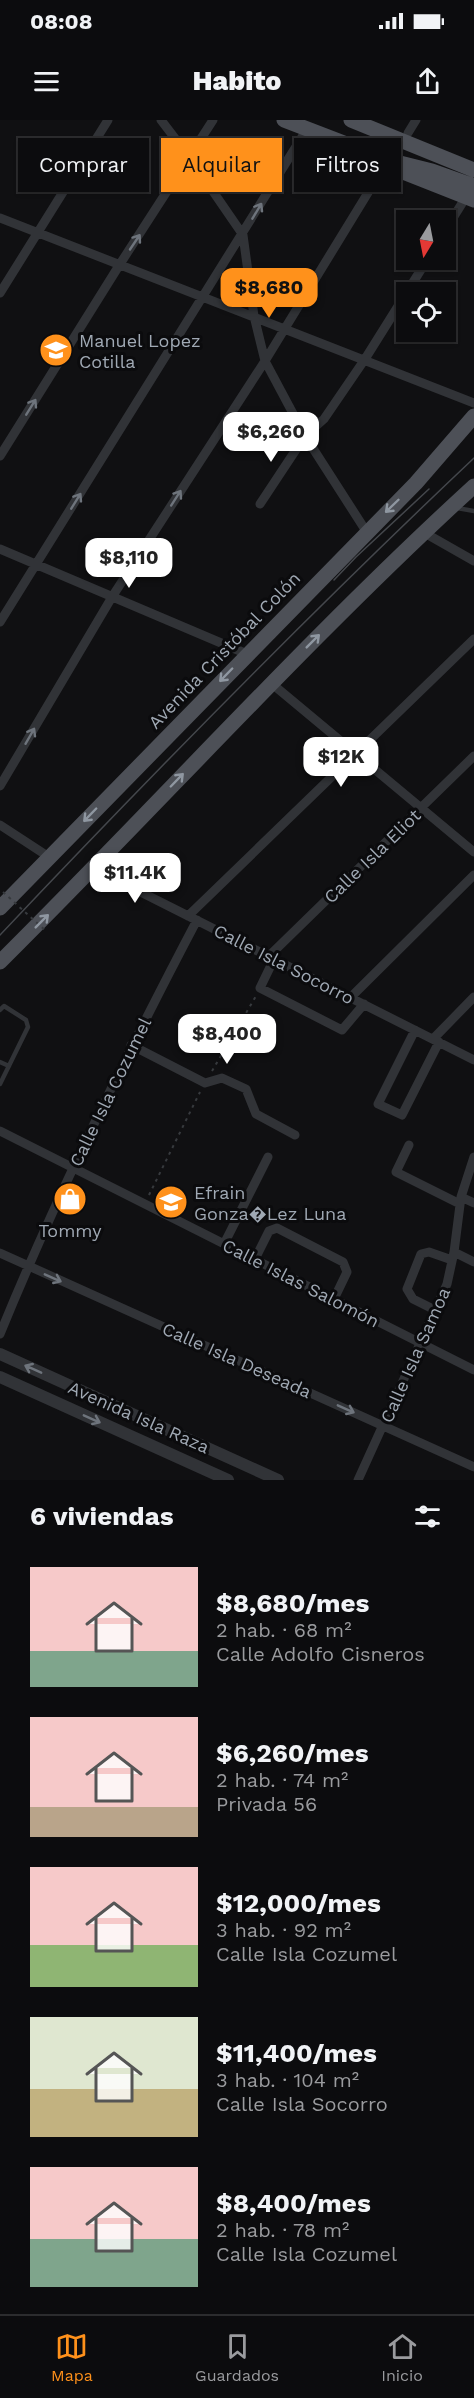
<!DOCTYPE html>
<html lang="es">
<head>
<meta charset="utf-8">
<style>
  :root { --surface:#0c0c0e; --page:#1a1a1c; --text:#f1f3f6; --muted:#9a9b9e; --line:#2c2c2e; --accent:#ff911b }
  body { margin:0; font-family:"Work Sans",sans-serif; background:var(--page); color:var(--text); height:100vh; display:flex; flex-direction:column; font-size:22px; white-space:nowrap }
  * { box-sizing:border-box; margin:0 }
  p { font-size:20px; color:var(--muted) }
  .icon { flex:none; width:33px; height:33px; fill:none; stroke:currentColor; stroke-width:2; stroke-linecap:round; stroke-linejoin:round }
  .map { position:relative; height:1360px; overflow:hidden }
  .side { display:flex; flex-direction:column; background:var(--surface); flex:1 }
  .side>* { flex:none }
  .guide { position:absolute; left:18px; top:18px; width:438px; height:54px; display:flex; gap:12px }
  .needle { width:39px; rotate:190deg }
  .fabs { position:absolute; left:396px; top:90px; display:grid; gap:12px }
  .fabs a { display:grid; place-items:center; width:60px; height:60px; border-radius:0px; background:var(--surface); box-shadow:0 2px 4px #0004,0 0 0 2px var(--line); font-size:30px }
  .price { position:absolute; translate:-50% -51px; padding:0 14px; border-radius:12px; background:#fff; color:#222; font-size:20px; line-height:39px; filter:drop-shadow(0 2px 3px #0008) }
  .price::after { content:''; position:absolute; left:50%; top:36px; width:18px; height:14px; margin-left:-9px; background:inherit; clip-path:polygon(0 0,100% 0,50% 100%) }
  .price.active { background:var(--accent); color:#111 }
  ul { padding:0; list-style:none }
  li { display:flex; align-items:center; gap:18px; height:150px; padding:0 30px }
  li span { display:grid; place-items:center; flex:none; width:168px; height:120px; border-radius:0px; color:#555 }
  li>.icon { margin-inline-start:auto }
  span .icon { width:72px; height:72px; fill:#fffc; stroke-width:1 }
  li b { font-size:26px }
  h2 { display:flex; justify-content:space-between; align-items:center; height:72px; padding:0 30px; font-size:26px }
  .pill { padding:0 21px; border-radius:0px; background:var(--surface); box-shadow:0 2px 4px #0004,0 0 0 2px var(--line); font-size:21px; line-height:54px }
  .pill.active { background:var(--accent); color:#111 }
  .status { display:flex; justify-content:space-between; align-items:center; height:42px; padding:0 30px; background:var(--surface); direction:ltr }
  .status svg { height:16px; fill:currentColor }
  header { display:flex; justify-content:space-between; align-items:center; height:78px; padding:0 30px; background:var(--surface); font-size:27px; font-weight:800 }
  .tabs { display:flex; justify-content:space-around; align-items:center; height:84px; border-top:2px solid var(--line); background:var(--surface); font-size:16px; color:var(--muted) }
  .tabs a { display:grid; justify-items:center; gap:3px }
  .tabs .active { color:var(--accent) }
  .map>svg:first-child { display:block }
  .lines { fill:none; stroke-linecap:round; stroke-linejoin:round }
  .path { stroke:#373a3e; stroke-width:2; stroke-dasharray:3 4.5; stroke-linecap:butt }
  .service { stroke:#313337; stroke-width:4.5 }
  .minor { stroke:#313337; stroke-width:9 }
  .tertiary { stroke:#313337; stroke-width:12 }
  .primary { stroke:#4d5057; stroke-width:15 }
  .tram { stroke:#44474c; stroke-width:1.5 }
  .path-bridge { stroke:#373a3e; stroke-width:2; stroke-dasharray:3 4.5; stroke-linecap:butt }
  .oneway { stroke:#6e747c }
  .oneway2 { stroke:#8f97a1 }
  .labels { text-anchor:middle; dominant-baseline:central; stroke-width:6; stroke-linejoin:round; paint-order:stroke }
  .poi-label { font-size:18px; fill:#a0a9b4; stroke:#0b0b0d; text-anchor:start }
  .street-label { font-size:18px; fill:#a0a9b4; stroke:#0b0b0d }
</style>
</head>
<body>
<div class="status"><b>08:08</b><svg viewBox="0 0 49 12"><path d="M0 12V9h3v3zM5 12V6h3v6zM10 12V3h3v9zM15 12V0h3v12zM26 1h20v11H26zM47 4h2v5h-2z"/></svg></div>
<header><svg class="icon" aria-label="menu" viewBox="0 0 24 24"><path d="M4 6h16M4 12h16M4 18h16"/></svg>Habito<svg class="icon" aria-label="share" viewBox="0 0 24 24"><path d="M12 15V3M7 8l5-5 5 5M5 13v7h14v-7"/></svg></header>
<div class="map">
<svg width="474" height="1360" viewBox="0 0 474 1360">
  <rect width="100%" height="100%" fill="#101012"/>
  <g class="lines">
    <path class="path" d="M212,951L256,876
      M149,1075L200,972"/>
    <path class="service" d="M457,388L474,391
      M0,890L4,886L26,900L28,907L0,964
      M0,942L9,946"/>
    <path class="minor" d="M161,0L190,38L243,115L254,196L265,241L305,316L366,411
      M408,13L416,0
      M0,98L474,283
      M446,109L466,77
      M0,173L108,0
      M0,336L120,144L213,0
      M260,384L305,316L324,299L365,239L427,140
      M423,412L474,441
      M0,429L247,534
      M0,502L307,9
      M271,563L474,732
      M0,666L112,477L265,241L388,40
      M0,705L49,737
      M93,748L474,940
      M188,796L474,519
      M269,836L474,636
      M274,839L260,868L342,910L364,884
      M351,877L474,755
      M415,910L378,984L402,995L439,922
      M433,919L474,877
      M131,925L205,963L222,958L246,969L256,994L295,1015
      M0,1011L474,1250
      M409,1025L396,1052L460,1084
      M461,1077L474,1083
      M224,1124L268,1037
      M454,1132L474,1142
      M0,1133L474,1347
      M255,1139L269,1111L277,1108L343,1142L347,1152L334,1179
      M435,1190L413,1179L407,1169L421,1134L429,1132L452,1140
      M0,1214C58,1072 126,935 197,800
      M358,1360L447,1164L454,1132L461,1077L474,1037"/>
    <path class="tertiary" d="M0,1234L278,1360
      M0,1257L228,1360"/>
    <path class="primary" d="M284,0L388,40L432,51L474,66
      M351,0L474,50
      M398,50L474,80
      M0,788L416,363L474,296
      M0,842C159,684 309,517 474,366"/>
    <path class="tram" d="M334,460L356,437L429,369
      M0,815C154,652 311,492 474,338"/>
    <path class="path-bridge" d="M3,772L47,812"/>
  </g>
  <defs><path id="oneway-shaft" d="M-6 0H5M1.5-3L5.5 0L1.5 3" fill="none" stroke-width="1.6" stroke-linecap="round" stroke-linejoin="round" transform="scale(1.5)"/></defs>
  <g class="oneway">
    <use href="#oneway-shaft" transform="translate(257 91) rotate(-59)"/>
    <use href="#oneway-shaft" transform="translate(135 122) rotate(-56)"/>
    <use href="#oneway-shaft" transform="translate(31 287) rotate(-58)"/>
    <use href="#oneway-shaft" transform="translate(176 378) rotate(-57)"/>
    <use href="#oneway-shaft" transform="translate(76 381) rotate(-58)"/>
    <use href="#oneway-shaft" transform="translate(30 616) rotate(-60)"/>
    <use href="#oneway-shaft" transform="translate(53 1158) rotate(24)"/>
    <use href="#oneway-shaft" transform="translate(33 1249) rotate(-156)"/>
    <use href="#oneway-shaft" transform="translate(346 1289) rotate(24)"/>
    <use href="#oneway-shaft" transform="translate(92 1299) rotate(24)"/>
  </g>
  <g class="oneway2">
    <use href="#oneway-shaft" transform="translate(392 386) rotate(136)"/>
    <use href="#oneway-shaft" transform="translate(313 521) rotate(-45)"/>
    <use href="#oneway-shaft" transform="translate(226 555) rotate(134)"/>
    <use href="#oneway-shaft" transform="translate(177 660) rotate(-46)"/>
    <use href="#oneway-shaft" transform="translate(90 695) rotate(134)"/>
    <use href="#oneway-shaft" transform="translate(42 801) rotate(-45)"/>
  </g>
  <defs>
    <g id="school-disc" transform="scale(1.725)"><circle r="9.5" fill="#ff911b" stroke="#0b0b0d"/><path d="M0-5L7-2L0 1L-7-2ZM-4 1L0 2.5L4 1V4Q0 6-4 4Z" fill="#fff"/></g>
    <g id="shop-disc" transform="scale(1.725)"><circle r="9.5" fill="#ff911b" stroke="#0b0b0d"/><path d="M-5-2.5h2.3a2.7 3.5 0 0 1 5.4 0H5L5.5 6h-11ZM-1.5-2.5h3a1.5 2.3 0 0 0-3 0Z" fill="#fff"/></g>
  </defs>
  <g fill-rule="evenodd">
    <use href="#school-disc" x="56" y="230"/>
    <use href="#shop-disc" x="70" y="1079"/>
    <use href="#school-disc" x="171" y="1082"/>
  </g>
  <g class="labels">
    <g class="poi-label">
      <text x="79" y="220">Manuel Lopez<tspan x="79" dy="21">Cotilla</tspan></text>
      <text x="194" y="1072">Efrain<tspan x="194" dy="21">Gonza�Lez Luna</tspan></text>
      <text x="70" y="1110" text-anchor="middle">Tommy</text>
    </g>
    <g class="street-label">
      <text transform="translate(224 530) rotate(-46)">Avenida Cristóbal Colón</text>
      <text transform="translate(372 736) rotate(-44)">Calle Isla Eliot</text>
      <text transform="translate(284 844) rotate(27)">Calle Isla Socorro</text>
      <text transform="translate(110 972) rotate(-64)">Calle Isla Cozumel</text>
      <text transform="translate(301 1163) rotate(27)">Calle Islas Salomón</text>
      <text transform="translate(415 1235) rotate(-66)">Calle Isla Samoa</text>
      <text transform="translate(237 1240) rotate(24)">Calle Isla Deseada</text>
      <text transform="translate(139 1297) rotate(24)">Avenida Isla Raza</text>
    </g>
  </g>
</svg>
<div class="fabs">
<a><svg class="needle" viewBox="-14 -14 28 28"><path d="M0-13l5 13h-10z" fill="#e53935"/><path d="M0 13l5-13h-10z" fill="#9a9b9e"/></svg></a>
<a><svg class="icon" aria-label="locate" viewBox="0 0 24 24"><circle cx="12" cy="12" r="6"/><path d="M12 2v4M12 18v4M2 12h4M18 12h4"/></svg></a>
</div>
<b class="price active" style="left:269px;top:199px">$8,680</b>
<b class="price" style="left:271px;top:343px">$6,260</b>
<b class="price" style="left:129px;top:469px">$8,110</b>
<b class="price" style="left:341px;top:668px">$12K</b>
<b class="price" style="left:135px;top:784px">$11.4K</b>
<b class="price" style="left:227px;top:945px">$8,400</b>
<div class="guide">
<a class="pill">Comprar</a>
<a class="pill active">Alquilar</a>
<a class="pill">Filtros</a>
</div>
</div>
<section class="side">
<h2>6 viviendas<svg class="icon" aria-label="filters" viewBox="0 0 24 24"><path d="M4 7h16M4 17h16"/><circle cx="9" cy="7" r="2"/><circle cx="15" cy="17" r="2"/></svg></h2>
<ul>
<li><span style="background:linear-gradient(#f6c9c9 70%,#7fa58c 0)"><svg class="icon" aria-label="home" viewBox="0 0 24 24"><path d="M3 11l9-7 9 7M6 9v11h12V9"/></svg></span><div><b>$8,680/mes</b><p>2 hab. · 68 m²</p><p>Calle Adolfo Cisneros</p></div></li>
<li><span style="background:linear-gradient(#f6c9c9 75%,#b9a48a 0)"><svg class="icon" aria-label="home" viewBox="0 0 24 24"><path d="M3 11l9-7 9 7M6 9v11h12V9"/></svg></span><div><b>$6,260/mes</b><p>2 hab. · 74 m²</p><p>Privada 56</p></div></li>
<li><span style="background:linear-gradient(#f6c9c9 65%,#8fb573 0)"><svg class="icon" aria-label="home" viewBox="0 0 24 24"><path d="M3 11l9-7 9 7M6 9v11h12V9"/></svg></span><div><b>$12,000/mes</b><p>3 hab. · 92 m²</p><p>Calle Isla Cozumel</p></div></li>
<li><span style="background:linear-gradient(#dfe7d0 60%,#c2b280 0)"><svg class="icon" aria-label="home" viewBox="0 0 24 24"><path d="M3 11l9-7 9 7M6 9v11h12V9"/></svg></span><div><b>$11,400/mes</b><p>3 hab. · 104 m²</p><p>Calle Isla Socorro</p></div></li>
<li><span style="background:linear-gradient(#f6c9c9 60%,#7fa58c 0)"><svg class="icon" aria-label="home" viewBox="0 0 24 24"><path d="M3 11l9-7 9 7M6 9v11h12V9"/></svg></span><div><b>$8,400/mes</b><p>2 hab. · 78 m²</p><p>Calle Isla Cozumel</p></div></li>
</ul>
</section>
<nav class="tabs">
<a class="active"><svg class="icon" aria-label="map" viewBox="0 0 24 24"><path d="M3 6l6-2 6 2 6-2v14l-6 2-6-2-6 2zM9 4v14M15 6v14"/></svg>Mapa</a>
<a><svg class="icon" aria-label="saved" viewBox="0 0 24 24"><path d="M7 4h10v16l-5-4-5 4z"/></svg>Guardados</a>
<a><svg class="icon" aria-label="home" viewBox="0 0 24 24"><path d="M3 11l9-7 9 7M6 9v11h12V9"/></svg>Inicio</a>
</nav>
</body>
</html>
